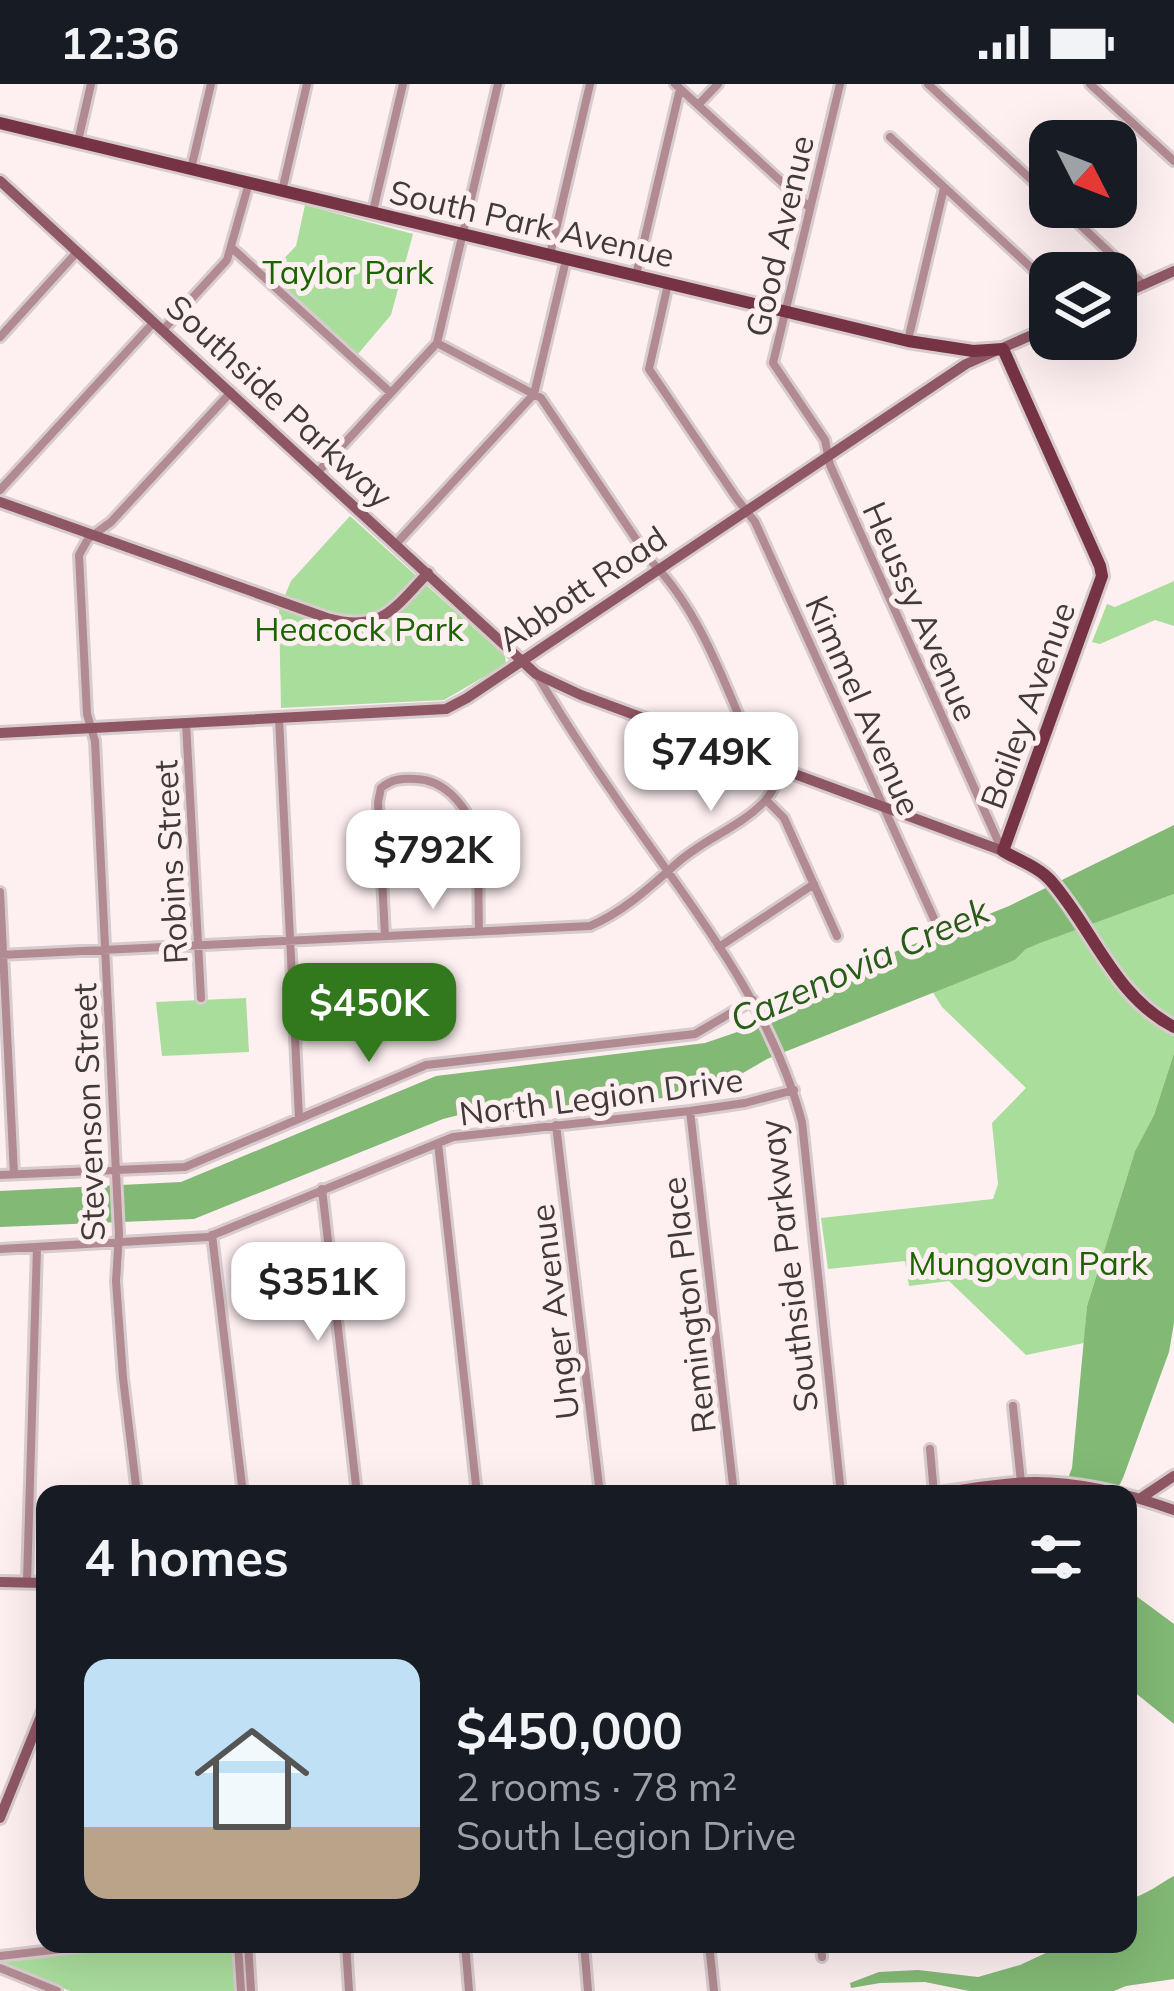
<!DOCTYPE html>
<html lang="en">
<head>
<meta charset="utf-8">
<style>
  :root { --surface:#171b24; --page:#242831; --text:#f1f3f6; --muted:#9ea1a6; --line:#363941; --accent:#32791d }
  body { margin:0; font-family:Mulish,sans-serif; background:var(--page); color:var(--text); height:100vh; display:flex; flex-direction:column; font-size:45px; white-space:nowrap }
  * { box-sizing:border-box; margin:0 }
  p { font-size:39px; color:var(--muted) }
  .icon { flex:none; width:66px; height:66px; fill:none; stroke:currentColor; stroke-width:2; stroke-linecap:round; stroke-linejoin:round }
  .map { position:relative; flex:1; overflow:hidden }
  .details { position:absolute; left:36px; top:1401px; width:1101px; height:468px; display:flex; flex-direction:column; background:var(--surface); border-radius:24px; box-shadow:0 12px 48px #0002 }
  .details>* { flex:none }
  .needle { width:78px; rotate:132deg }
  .fabs { position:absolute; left:1029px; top:36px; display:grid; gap:24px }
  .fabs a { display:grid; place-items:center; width:108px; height:108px; border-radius:24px; background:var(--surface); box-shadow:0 12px 48px #0002; font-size:60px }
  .price { position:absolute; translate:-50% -102px; padding:0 27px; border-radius:24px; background:#fff; color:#222; font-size:39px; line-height:78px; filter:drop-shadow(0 3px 6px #0008) }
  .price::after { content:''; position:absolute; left:50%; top:72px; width:36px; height:27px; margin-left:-18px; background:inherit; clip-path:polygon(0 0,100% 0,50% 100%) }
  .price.on { background:var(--accent); color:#fff }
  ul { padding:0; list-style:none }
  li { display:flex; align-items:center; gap:36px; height:300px; padding:0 48px }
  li+li { border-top:3px solid var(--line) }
  li span { display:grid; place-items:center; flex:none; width:336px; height:240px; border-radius:24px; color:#555 }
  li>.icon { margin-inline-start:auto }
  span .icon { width:144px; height:144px; fill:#fffc; stroke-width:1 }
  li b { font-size:51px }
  h2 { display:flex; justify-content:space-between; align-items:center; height:144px; padding:0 48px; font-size:51px }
  .status { display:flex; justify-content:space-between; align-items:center; height:84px; padding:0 60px; background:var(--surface); direction:ltr }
  .status svg { height:33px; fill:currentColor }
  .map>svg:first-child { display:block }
  .green { fill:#a9dd9c }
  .water { fill:#82b975 }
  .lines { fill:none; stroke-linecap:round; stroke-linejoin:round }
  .street-casing { stroke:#d8cbcd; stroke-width:14 }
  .secondary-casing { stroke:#d8cbcd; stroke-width:16 }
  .primary-casing { stroke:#d8cbcd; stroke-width:18 }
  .street { stroke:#b28a91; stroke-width:8 }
  .secondary { stroke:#8f5764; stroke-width:10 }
  .primary { stroke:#753344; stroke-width:12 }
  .labels { text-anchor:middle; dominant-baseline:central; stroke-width:10; stroke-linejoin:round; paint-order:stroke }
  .street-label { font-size:33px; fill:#413a3b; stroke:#feeff1 }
  .park-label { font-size:33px; fill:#1c6400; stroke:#feeff1 }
  .water-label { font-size:36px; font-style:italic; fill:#275c19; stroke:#feeff1 }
</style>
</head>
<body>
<div class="status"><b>12:36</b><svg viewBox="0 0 49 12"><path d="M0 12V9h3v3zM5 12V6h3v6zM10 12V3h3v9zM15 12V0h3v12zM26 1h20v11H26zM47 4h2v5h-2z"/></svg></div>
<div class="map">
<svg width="1174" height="1907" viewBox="0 0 1174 1907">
  <rect width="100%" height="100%" fill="#feeff1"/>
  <path class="green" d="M305,121L413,150L391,231L358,270L270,189L296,162Z
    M350,432L505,572L506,580L444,616L281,624L279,525L291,497Z
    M1174,497V542L1155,536L1100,560L1092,558L1107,520L1115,523Z
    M1174,810V969L1154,1031L1135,1067L1087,1222L1084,1259L1026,1271L949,1197L909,1202L905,1177L828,1185L821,1134L993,1115L998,1100L992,1039L1026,1004L942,923L932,907L1015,876L1026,865L1039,859Z
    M246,914L249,968L162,972L156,918Z
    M148,1860H232L235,1907H70L1,1879V1877Z"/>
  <path class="water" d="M1174,741V810L1040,859L1026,865L1015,876L767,975L707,1010L499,1029L463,1030L443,1035L194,1135L0,1143V1107L181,1098L436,992L705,959L746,945L887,871L1009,822Z
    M1174,969V1239L1169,1268L1123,1394L1115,1410H1062L1072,1384L1087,1222L1135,1067L1154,1031Z
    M1128,1506L1174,1540V1640L1128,1603Z
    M1174,1792V1895L1126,1902L1114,1907H969L925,1898L880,1899L851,1904L850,1899L879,1888L918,1886L978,1893L1020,1881L1048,1868L1058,1860H1128V1816C1149,1809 1156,1802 1174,1792Z"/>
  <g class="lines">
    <g class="street-casing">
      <path id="street" d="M675,0L810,124
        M840,0L773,279L825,356L830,381L1002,766
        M928,0L1050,113
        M1090,0L1174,77
        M698,21L718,0
        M890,53L1050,201
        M78,57L91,0
        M191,85L211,0
        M282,107L307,0
        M1061,123L1143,200
        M373,127L403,0
        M232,164L391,309
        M550,171L590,0
        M636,191L680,5
        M668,200L649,285L737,415L755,438L935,837
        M163,246L227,176L249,99
        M0,253L77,168
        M908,256L944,104
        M437,259L541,314L650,476C703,529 728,610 758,677
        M318,388L437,259L498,0
        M0,406L154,238
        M396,460L534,310L566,176
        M537,591C574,654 616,715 659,775C717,856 776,940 802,1038L841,1410
        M279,634L299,1034
        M186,639L201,914
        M766,716L784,734L837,852
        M0,808L14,1090
        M385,852L378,718L381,704C392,695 402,694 416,695C443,696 463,718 473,742C480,759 478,825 479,847
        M719,863L814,800
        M0,871L590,842C623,828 650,803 676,780C702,756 738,744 763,719C772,710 777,698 781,686
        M690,1027L734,1410
        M556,1041L600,1410
        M438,1059L477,1410
        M0,1091L185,1083L426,981L695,950L753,916
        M322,1105L357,1410
        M212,1151L243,1410
        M0,1165L208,1153L453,1053L690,1027L745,1019L794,1006
        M1013,1322L1021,1398
        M930,1365L934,1410
        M137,1410L123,1294L116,1197L119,1150L95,657L87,630L79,471L88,455L111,438L231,308
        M27,1498L37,1163
        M238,1860L241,1907
        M248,1860L251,1907
        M346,1860L349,1907
        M465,1860L469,1907
        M584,1860L588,1907
        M709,1860L714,1907
        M821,1860L822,1873
        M0,1872L104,1860
        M0,1884L57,1907"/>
    </g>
    <g class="secondary-casing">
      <path id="secondary" d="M0,97L536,590L581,611L1003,767
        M1116,213L1174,187
        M0,418L327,534C382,549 393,525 428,489
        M0,649L446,625L467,614L966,280L1050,243
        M930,1410C964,1406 1000,1398 1035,1398C1083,1398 1129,1410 1174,1426
        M1141,1414L1174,1392
        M0,1498L45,1499
        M0,1734L45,1622"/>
    </g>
    <g class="primary-casing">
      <path id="primary" d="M0,39L908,257L973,267L1003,265L1100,482L1102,492L1003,767C1018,776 1039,783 1051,797C1093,845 1114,912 1174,943"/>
    </g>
    <use href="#street" class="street"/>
    <use href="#secondary" class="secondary"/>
    <use href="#primary" class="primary"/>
  </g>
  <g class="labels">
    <g class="street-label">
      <text transform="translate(532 139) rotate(13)">South Park Avenue</text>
      <text transform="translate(779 152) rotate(-77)">Good Avenue</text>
      <text transform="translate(280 317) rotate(43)">Southside Parkway</text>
      <text transform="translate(582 504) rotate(-34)">Abbott Road</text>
      <text transform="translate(921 527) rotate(66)">Heussy Avenue</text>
      <text transform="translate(864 621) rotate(66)">Kimmel Avenue</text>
      <text transform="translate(1027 621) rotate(-70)">Bailey Avenue</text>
      <text transform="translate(170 778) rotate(-93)">Robins Street</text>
      <text transform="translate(601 1012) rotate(-7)">North Legion Drive</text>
      <text transform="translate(88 1028) rotate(-92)">Stevenson Street</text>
      <text transform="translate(788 1182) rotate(-97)">Southside Parkway</text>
      <text transform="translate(688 1221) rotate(-97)">Remington Place</text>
      <text transform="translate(554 1228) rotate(-97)">Unger Avenue</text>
    </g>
    <g class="park-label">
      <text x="348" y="187">Taylor Park</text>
      <text x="359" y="544">Heacock Park</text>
      <text x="1028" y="1178">Mungovan Park</text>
    </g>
    <g class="water-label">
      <text transform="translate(859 880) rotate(-24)">Cazenovia Creek</text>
    </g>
  </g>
</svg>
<div class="fabs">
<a><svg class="needle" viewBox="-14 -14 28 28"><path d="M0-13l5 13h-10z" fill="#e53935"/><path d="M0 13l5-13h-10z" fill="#9ea1a6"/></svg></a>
<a><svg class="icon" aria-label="layers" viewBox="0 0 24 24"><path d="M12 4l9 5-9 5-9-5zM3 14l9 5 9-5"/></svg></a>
</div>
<b class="price" style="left:711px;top:730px">$749K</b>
<b class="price" style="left:433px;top:828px">$792K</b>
<b class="price on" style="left:369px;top:981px">$450K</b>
<b class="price" style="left:318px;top:1260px">$351K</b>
<section class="details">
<h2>4 homes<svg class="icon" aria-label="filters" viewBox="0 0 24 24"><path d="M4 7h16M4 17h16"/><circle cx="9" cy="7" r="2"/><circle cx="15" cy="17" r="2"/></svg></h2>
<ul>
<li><span style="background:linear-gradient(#bfe0f5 70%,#b9a48a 0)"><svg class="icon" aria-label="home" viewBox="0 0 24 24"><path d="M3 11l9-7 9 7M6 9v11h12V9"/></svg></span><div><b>$450,000</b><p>2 rooms · 78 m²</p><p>South Legion Drive</p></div></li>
</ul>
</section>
</div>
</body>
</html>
